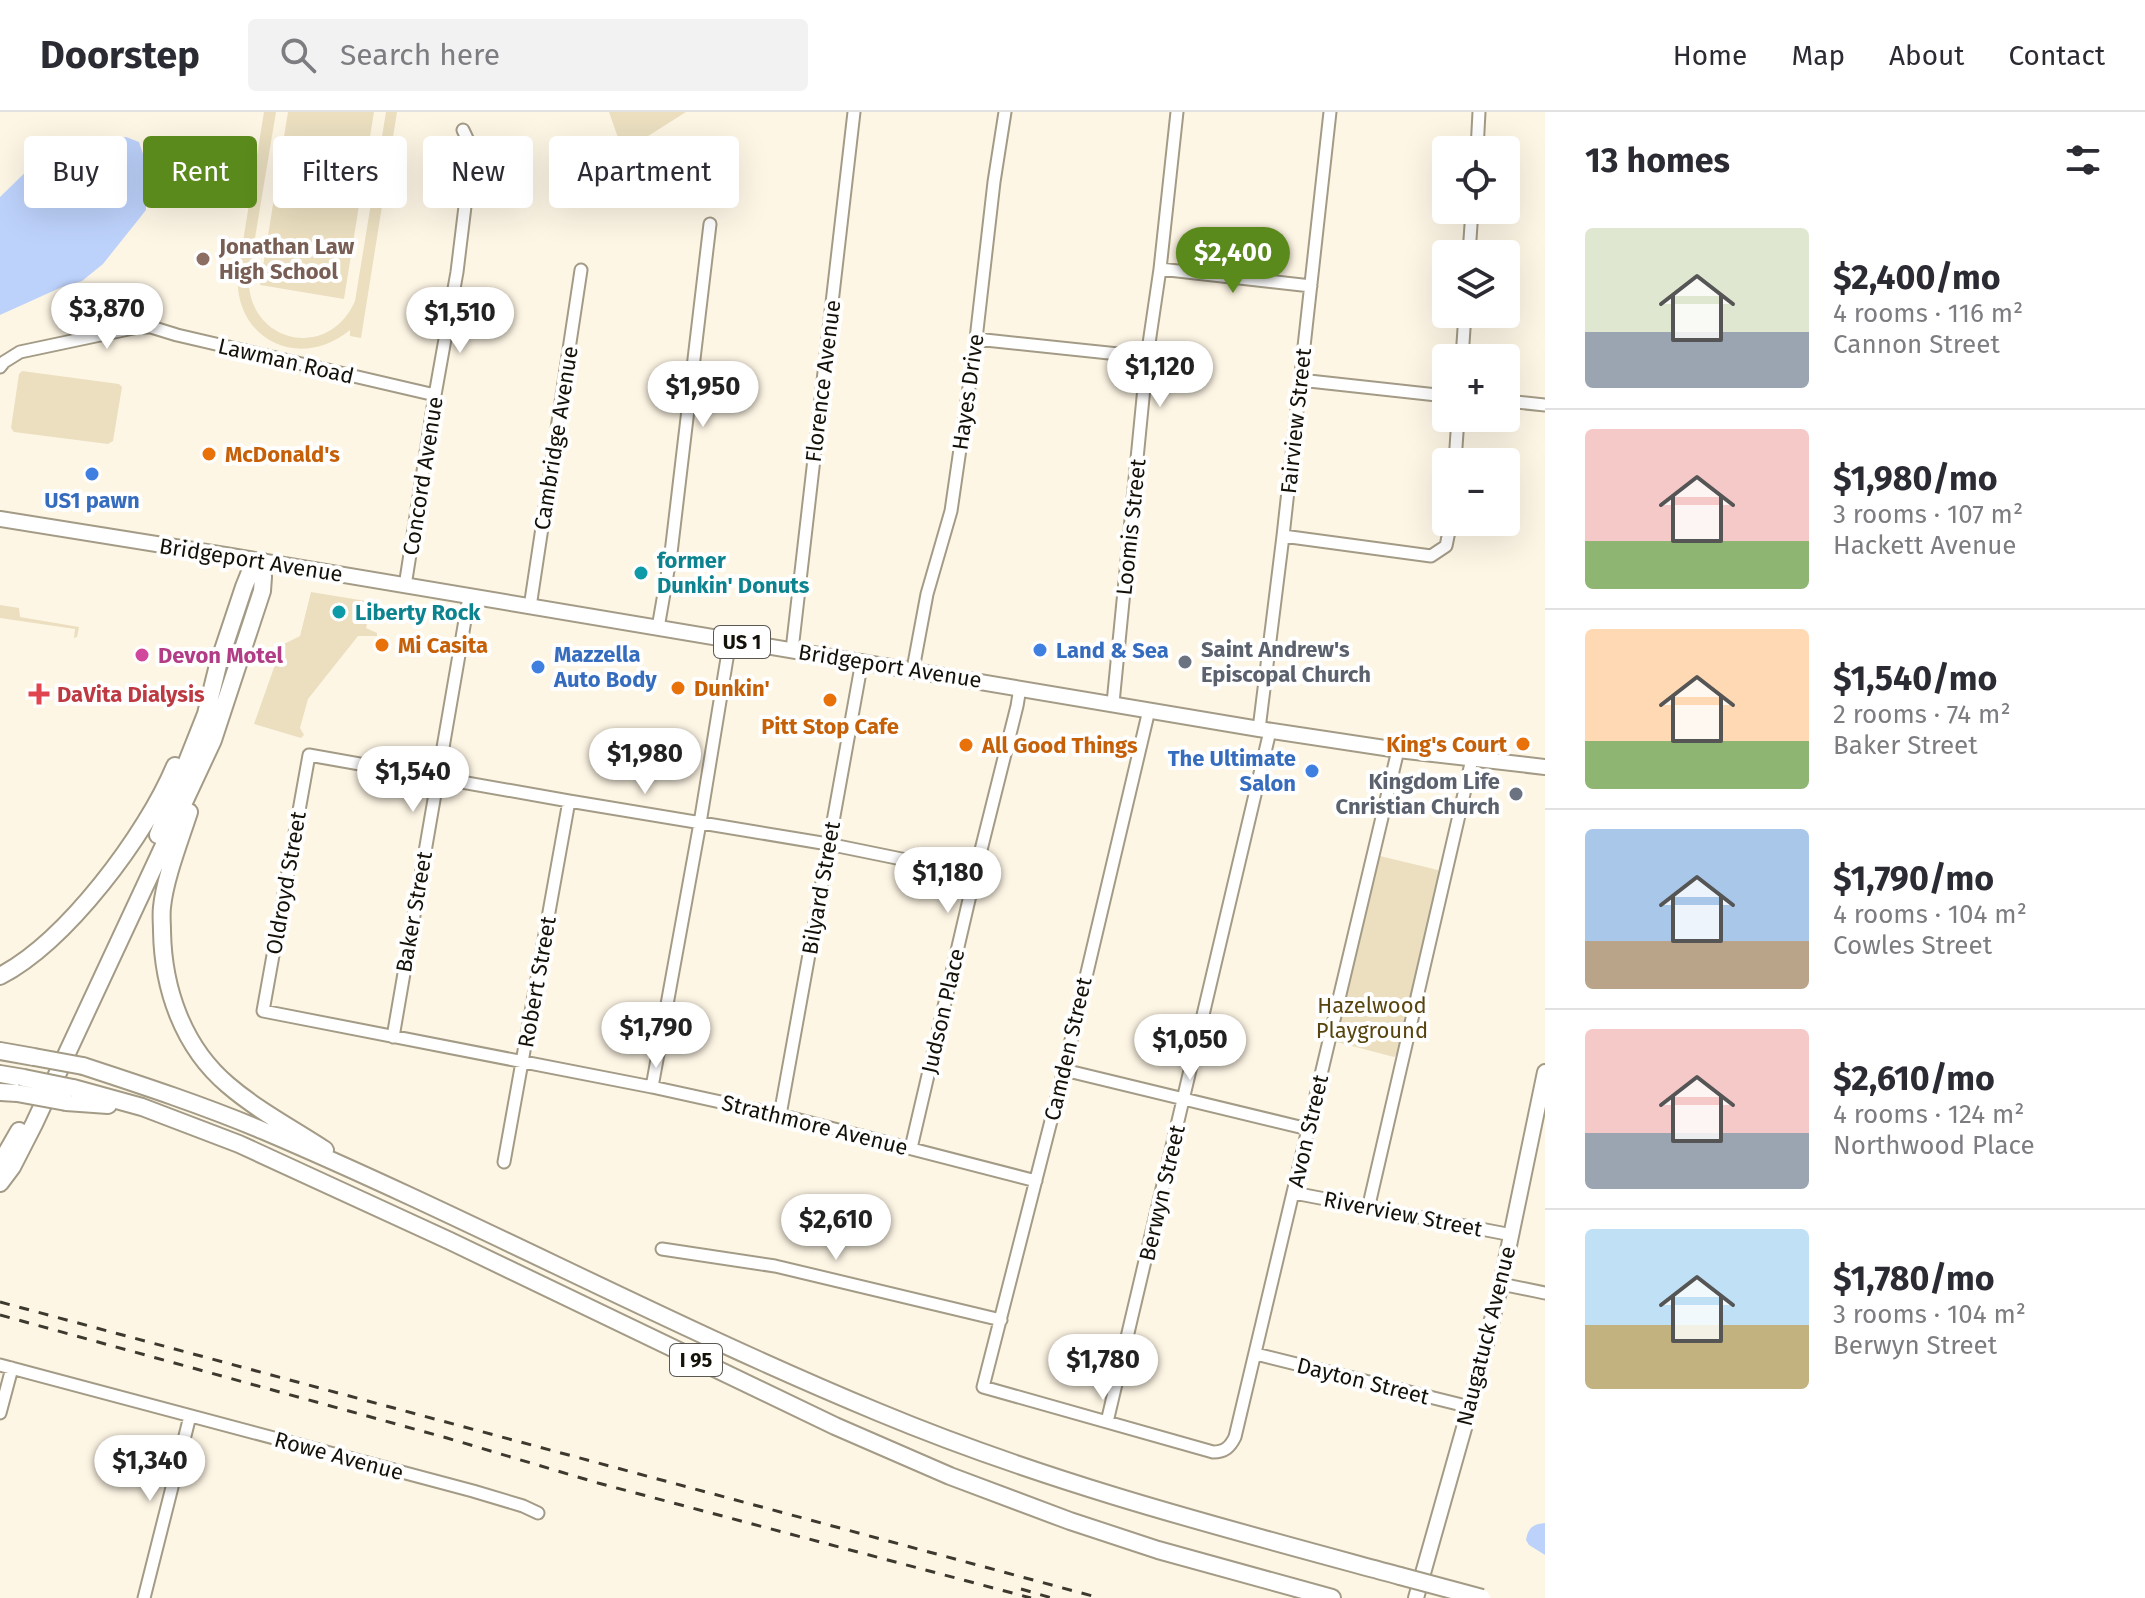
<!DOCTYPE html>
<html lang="en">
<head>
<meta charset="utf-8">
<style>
  :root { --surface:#fff; --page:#f2f2f3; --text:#2b2b33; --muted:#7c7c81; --line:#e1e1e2; --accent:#5a891c }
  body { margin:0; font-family:"Fira Sans",sans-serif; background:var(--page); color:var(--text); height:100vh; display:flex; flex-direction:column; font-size:30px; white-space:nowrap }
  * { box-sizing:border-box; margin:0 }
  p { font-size:26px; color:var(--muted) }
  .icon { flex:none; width:44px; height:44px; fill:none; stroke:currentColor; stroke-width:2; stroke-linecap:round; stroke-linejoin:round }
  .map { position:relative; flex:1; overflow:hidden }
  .side { display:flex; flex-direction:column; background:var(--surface); width:600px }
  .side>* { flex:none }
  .hud { position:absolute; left:24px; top:24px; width:760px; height:72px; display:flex; gap:16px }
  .tools { position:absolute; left:1432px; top:24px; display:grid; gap:16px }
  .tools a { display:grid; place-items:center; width:88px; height:88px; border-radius:8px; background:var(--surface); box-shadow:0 8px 32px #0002; font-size:40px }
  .price { position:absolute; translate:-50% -68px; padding:0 18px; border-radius:28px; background:#fff; color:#222; font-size:26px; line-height:52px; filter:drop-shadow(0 2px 4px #0008) }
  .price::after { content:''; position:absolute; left:50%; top:48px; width:24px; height:18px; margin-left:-12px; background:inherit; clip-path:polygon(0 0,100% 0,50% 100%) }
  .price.current { background:var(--accent); color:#fff }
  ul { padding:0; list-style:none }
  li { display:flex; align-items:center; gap:24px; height:200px; padding:0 40px }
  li+li { border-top:2px solid var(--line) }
  li span { display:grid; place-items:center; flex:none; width:224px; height:160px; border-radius:8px; color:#555 }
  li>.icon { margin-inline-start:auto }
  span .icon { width:96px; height:96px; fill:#fffc; stroke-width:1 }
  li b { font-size:34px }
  h2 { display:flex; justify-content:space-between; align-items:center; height:96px; padding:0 40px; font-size:34px }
  .chip { padding:0 28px; border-radius:8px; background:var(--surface); box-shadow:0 8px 32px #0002; font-size:28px; line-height:72px }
  .chip.current { background:var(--accent); color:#fff }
  header { display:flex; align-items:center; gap:48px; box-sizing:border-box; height:112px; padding:0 40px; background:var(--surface); border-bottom:2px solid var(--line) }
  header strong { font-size:38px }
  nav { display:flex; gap:44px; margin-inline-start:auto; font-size:28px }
  .search { width:560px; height:72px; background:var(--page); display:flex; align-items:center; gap:20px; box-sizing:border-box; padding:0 28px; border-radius:8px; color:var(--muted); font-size:30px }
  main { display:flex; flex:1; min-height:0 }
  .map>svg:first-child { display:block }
  .green { fill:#ebdfc0 }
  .water { fill:#bdd2fb }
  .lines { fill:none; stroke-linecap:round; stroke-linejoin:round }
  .minor-casing { stroke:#a39b86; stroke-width:15 }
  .major-casing { stroke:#a39b86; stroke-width:18 }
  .highway-casing { stroke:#a39b86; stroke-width:20 }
  .minor { stroke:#fff; stroke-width:11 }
  .major { stroke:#fff; stroke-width:14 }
  .highway { stroke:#fff; stroke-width:16 }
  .rail { stroke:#3d392f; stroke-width:3; stroke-dasharray:10 10; stroke-linecap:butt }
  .highway-bridge-casing { stroke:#a39b86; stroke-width:20; stroke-linecap:butt }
  .highway-bridge { stroke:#fff; stroke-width:16 }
  .education-dot { fill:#8d6e63; stroke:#fff; stroke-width:3 }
  .food-dot { fill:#e8710a; stroke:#fff; stroke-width:3 }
  .shop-dot { fill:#3f7fe0; stroke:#fff; stroke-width:3 }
  .culture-dot { fill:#0f9aa8; stroke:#fff; stroke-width:3 }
  .hotel-dot { fill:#d1479c; stroke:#fff; stroke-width:3 }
  .worship-dot { fill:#6b7280; stroke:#fff; stroke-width:3 }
  .health-dot { fill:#e0444e; stroke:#fff; stroke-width:3 }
  .labels { text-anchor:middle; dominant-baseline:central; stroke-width:8; stroke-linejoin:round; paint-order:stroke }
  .shield { fill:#fff; stroke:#5a5853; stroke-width:2 }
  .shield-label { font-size:20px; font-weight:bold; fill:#141109 }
  .education-label { font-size:22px; font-weight:bold; fill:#785e54; stroke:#fff; text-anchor:start }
  .street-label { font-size:22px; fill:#141109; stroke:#fff }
  .food-label { font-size:22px; font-weight:bold; fill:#c56008; stroke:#fff; text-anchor:start }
  .shop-label { font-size:22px; font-weight:bold; fill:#366cbe; stroke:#fff; text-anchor:start }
  .culture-label { font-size:22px; font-weight:bold; fill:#0d838f; stroke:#fff; text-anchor:start }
  .worship-label { font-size:22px; font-weight:bold; fill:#5b616d; stroke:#fff; text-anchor:start }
  .hotel-label { font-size:22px; font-weight:bold; fill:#b23c85; stroke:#fff; text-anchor:start }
  .health-label { font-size:22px; font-weight:bold; fill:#be3a42; stroke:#fff; text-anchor:start }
  .park-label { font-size:22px; fill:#57440e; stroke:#fff }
</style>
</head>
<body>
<header>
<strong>Doorstep</strong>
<div class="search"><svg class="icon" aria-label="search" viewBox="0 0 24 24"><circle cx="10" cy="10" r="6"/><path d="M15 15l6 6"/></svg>Search here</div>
<nav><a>Home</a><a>Map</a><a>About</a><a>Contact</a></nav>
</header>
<main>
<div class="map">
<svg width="1545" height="1486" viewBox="0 0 1545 1486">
  <rect width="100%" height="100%" fill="#fef6e5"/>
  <path class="green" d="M264,0H276L249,162C244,230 328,251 355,189L386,0H397L361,226L350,224V218C299,260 232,227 238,160Z
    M288,0H374L344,187L260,173Z
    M609,0H686L623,40Z
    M22,259L119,272L122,275L113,329L108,332L14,320L11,316L19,262Z
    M311,480L372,490L366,516L377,521V524H358L308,587L300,616L304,623L301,626L254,612L282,533L300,524Z
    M0,493L19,496L20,505L79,515L77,525L74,526L75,517L0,506Z
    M1380,744L1438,758L1439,760L1397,942L1394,945L1333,929Z"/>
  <path class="water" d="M126,25L139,30L146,51V98L103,152L82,169L62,175L0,203V85L38,48Z
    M1545,1411V1443L1529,1433L1526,1428C1528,1416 1533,1412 1545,1411Z"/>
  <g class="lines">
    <g class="minor-casing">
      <path id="minor" d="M1477,38L1479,0
        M1469,142L1472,98
        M1160,157L1311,174
        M976,227L1147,245
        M1462,246L1465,202
        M0,255L4,250L20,240L138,215H151L177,223L435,283
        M1300,268L1446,284
        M1506,289L1545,293
        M1455,350L1458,306
        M1283,424L1431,444L1446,434L1451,410
        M405,474L435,283L457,160L472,37L463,18
        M530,495L581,158
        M658,516L671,441L710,112
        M792,538L854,0
        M913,557L927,482L951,399L976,227L994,70L1005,0
        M1113,591L1147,245L1160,157L1177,0
        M1149,598L1064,958L983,1275L1213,1340C1225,1340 1230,1335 1235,1325L1398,638
        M1259,617L1283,424L1330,0
        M975,762L828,732L569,689L309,643L263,899L652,975L780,1003L1036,1069
        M393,925L469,485
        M1064,958L1308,1017
        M652,975L700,711L730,528
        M780,1003L862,549
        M911,1036L975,762L1017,594L1020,576
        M504,1050L569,689
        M1294,1081L1512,1123
        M1368,1097L1472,647
        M662,1137L775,1154L1001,1208
        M1501,1172L1545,1181
        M1256,1242L1470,1295
        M0,1253L473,1379L523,1394L538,1401
        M0,1301L12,1256
        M1107,1310L1270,619
        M144,1486L190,1304"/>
    </g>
    <g class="major-casing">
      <path id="major" d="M0,407L231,444L1259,617L1398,638L1545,655
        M1416,1486L1470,1295L1501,1172L1545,960"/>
    </g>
    <g class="highway-casing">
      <path id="highway" d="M189,700C180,728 165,766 162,795C161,803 162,811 162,819C163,877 183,935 228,973C257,998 293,1017 325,1038
        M158,723L206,602L218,553L244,475L250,460L261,449
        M0,864C67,829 146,723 175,654
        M0,939L34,945
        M83,954C144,974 205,994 264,1019C471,1107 670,1214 878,1300C1048,1371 1223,1416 1400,1464
        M0,962L24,966
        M73,976L142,995L239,1032L450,1129L835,1314L950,1364L1070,1409L1158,1438L1332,1486
        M0,980L17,981
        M66,990L108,993
        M0,1052L19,1019
        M0,1071L12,1055L34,1012L213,628L262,479L263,465L261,449"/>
    </g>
    <use href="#minor" class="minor"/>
    <use href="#major" class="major"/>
    <use href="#highway" class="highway"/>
    <path class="rail" d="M0,1190L1100,1486
      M0,1203L447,1326L598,1371L1031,1486
      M1021,1477L1052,1486"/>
    <g class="highway-bridge-casing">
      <path id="highway-bridge" d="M34,945L83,954
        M24,966L73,976
        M17,981L66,990
        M1400,1464L1482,1486"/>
    </g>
    <use href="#highway-bridge" class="highway-bridge"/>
  </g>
  <circle class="education-dot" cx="203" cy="147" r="8"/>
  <g class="food-dot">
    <circle cx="209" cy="342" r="8"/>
    <circle cx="382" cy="533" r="8"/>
    <circle cx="678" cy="576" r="8"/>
    <circle cx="830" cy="588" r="8"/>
    <circle cx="1523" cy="632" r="8"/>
    <circle cx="966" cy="633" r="8"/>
  </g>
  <g class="shop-dot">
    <circle cx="92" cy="362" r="8"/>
    <circle cx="1040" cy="538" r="8"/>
    <circle cx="538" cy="555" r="8"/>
    <circle cx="1312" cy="659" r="8"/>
  </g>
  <g class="culture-dot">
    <circle cx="641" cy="461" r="8"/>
    <circle cx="339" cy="500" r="8"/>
  </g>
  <circle class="hotel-dot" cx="142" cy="543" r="8"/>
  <g class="worship-dot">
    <circle cx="1185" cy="550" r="8"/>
    <circle cx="1516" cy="682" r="8"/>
  </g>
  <path class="health-dot" d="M35 570h8v8h8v8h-8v8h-8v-8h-8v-8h8z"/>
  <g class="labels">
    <g class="shield">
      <rect x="714" y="514" width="56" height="32" rx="6"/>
      <rect x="670" y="1232" width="52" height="32" rx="6"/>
    </g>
    <g class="shield-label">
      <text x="742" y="530">US 1</text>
      <text x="696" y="1248">I 95</text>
    </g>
    <g class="education-label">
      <text x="219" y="134">Jonathan Law<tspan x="219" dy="25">High School</tspan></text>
    </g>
    <g class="street-label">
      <text transform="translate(286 249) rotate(13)">Lawman Road</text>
      <text transform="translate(823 269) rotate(-83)">Florence Avenue</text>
      <text transform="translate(968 280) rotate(-82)">Hayes Drive</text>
      <text transform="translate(1296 309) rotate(-84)">Fairview Street</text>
      <text transform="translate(556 326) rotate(-81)">Cambridge Avenue</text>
      <text transform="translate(423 364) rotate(-81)">Concord Avenue</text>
      <text transform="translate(1131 415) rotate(-84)">Loomis Street</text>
      <text transform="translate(251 448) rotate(9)">Bridgeport Avenue</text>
      <text transform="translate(890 554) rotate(9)">Bridgeport Avenue</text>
      <text transform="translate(286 771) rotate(-80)">Oldroyd Street</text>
      <text transform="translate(821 776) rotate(-80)">Bilyard Street</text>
      <text transform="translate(414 800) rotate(-80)">Baker Street</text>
      <text transform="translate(537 870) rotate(-80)">Robert Street</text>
      <text transform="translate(943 899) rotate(-77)">Judson Place</text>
      <text transform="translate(1068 937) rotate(-77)">Camden Street</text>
      <text transform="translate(815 1013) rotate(14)">Strathmore Avenue</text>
      <text transform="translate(1308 1019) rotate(-77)">Avon Street</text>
      <text transform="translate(1162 1081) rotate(-77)">Berwyn Street</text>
      <text transform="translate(1403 1102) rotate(11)">Riverview Street</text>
      <text transform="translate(1486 1224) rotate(-76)">Naugatuck Avenue</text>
      <text transform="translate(1363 1269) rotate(14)">Dayton Street</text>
      <text transform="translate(339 1344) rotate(15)">Rowe Avenue</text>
    </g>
    <g class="food-label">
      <text x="225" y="342">McDonald's</text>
      <text x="398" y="533">Mi Casita</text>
      <text x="694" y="576">Dunkin'</text>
      <text x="830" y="614" text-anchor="middle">Pitt Stop Cafe</text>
      <text x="1507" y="632" text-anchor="end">King's Court</text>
      <text x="982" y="633">All Good Things</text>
    </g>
    <g class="shop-label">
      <text x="92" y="388" text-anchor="middle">US1 pawn</text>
      <text x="1056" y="538">Land &amp; Sea</text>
      <text x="554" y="542">Mazzella<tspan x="554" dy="25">Auto Body</tspan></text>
      <text x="1296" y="646" text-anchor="end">The Ultimate<tspan x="1296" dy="25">Salon</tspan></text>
    </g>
    <g class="culture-label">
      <text x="657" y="448">former<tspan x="657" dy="25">Dunkin' Donuts</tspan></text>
      <text x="355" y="500">Liberty Rock</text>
    </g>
    <g class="worship-label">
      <text x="1201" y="537">Saint Andrew's<tspan x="1201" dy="25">Episcopal Church</tspan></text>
      <text x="1500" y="669" text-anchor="end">Kingdom Life<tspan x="1500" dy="25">Cnristian Church</tspan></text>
    </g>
    <g class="hotel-label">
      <text x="158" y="543">Devon Motel</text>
    </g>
    <g class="health-label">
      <text x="57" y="582">DaVita Dialysis</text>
    </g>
    <g class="park-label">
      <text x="1372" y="893">Hazelwood<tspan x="1372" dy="25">Playground</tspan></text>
    </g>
  </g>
</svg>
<div class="tools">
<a><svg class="icon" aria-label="locate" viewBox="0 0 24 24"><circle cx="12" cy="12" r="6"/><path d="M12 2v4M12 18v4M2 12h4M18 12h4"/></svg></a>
<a><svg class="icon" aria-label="layers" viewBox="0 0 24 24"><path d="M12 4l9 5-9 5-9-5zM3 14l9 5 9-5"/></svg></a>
<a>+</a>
<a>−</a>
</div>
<b class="price current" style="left:1233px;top:183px">$2,400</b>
<b class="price" style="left:107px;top:239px">$3,870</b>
<b class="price" style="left:460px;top:243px">$1,510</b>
<b class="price" style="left:1160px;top:297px">$1,120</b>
<b class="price" style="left:703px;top:317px">$1,950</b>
<b class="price" style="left:645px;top:684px">$1,980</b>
<b class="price" style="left:413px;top:702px">$1,540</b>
<b class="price" style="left:948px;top:803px">$1,180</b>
<b class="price" style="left:656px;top:958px">$1,790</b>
<b class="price" style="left:1190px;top:970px">$1,050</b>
<b class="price" style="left:836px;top:1150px">$2,610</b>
<b class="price" style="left:1103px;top:1290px">$1,780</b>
<b class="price" style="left:150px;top:1391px">$1,340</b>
<div class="hud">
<a class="chip">Buy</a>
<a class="chip current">Rent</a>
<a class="chip">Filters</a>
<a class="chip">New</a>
<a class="chip">Apartment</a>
</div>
</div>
<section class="side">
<h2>13 homes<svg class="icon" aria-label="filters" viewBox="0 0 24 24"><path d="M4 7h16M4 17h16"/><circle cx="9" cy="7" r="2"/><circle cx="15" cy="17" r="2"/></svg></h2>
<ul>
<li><span style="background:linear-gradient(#dfe7d0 65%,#9aa5b1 0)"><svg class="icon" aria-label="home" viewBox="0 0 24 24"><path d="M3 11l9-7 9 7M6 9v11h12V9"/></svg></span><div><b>$2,400/mo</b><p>4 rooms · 116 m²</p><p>Cannon Street</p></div></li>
<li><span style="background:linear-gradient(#f6c9c9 70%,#8fb573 0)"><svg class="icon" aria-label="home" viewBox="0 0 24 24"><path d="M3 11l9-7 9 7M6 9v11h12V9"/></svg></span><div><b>$1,980/mo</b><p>3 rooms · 107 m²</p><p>Hackett Avenue</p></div></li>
<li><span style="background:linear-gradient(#ffd9b3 70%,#8fb573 0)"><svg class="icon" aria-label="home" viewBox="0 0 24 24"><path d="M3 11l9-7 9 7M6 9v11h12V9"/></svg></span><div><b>$1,540/mo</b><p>2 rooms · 74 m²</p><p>Baker Street</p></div></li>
<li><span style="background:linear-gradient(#a9c7e8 70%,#b9a48a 0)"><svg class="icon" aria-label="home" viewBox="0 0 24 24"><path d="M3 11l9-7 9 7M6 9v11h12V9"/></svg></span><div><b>$1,790/mo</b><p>4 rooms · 104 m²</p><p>Cowles Street</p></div></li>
<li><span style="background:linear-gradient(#f6c9c9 65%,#9aa5b1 0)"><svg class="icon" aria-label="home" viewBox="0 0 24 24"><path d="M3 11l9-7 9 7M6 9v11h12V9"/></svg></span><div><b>$2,610/mo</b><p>4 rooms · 124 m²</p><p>Northwood Place</p></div></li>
<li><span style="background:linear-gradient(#bfe0f5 60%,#c2b280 0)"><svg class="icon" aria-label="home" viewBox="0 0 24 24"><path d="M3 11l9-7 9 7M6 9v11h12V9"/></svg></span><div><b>$1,780/mo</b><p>3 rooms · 104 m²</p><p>Berwyn Street</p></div></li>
</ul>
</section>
</main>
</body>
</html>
